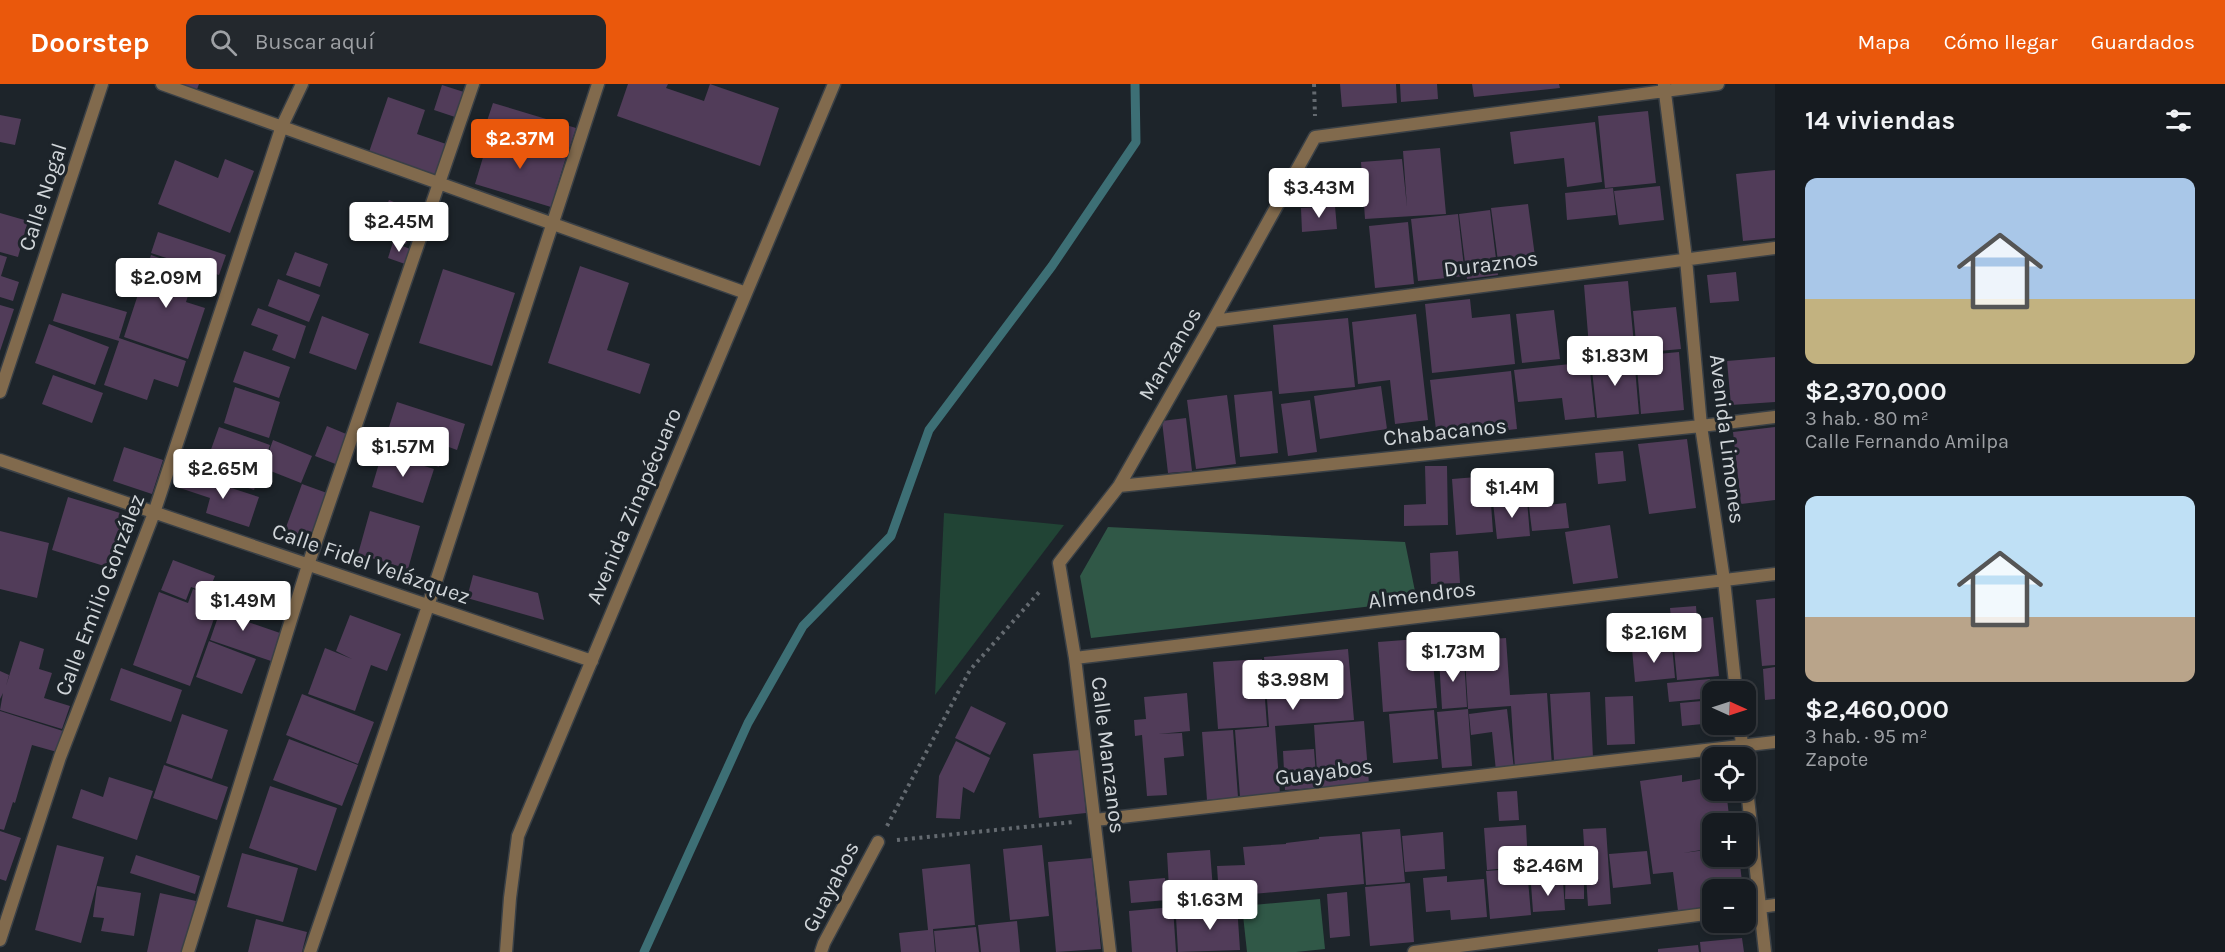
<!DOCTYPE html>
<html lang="es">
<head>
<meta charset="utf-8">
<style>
  :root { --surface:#161b20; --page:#23282d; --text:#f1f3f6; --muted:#9ea1a5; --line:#35393e; --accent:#ea580c }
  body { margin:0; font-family:Karla,sans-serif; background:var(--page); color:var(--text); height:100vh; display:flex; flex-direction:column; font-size:22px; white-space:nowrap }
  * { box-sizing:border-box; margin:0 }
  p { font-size:20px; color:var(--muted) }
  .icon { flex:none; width:33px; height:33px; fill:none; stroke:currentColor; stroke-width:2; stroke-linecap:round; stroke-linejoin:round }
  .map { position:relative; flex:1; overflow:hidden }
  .sheet { display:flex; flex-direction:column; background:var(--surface); width:450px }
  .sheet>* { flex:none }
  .needle { width:39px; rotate:93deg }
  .tools { position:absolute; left:1702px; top:597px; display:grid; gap:12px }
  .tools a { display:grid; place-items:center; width:54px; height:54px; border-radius:12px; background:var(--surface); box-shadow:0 3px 9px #0003,0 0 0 2px var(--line); font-size:30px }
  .price { position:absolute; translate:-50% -51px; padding:0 14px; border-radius:6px; background:#fff; color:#222; font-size:20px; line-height:39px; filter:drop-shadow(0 2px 3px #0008) }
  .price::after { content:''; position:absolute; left:50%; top:36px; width:18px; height:14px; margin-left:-9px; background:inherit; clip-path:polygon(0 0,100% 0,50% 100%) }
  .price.on { background:var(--accent); color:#fff }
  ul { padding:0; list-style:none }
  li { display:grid; align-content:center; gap:12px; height:318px; padding:0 30px }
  li span { display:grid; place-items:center; height:186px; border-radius:12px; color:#555 }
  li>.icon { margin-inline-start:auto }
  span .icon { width:108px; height:108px; fill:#fffc; stroke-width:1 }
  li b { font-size:26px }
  h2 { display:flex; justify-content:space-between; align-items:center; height:72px; padding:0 30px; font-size:26px }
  header { display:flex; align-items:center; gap:36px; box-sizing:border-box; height:84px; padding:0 30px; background:var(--accent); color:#fff }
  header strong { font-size:28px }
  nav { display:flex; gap:33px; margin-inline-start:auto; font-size:21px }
  .search { width:420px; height:54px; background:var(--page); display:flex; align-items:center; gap:15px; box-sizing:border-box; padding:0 21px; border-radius:12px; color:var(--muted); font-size:22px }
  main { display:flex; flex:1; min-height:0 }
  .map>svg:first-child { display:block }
  .green { fill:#214435 }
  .forest { fill:#305847 }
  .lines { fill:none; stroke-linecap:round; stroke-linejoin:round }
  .stream { stroke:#3d6f75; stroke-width:9 }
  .building { fill:#513c59 }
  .street-casing { stroke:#3a4046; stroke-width:15 }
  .path { stroke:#646a70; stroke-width:4; stroke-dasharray:3 4.5; stroke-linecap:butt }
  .street { stroke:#816a4d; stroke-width:12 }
  .labels { text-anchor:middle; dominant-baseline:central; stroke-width:6; stroke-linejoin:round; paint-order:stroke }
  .street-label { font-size:22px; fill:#d0d5d9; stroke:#1d242a }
</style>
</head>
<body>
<header>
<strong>Doorstep</strong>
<div class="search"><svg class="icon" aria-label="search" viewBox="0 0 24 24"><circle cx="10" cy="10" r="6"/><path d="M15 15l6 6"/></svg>Buscar aquí</div>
<nav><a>Mapa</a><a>Cómo llegar</a><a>Guardados</a></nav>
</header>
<main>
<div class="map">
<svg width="1775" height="868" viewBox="0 0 1775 868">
  <rect width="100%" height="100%" fill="#1d242a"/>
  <path class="green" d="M944,429L1064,441L935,611Z"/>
  <path class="forest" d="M1108,443L1405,458L1417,517L1091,554L1080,492Z
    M1320,815L1325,865L1296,868H1247L1242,822Z"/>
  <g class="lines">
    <path class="stream" d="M644,868L748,639L803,542L891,452L929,346L1052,182L1136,58L1135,0"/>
  </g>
  <path class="building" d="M175,0H199L196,8Z
    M628,0H668L666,4L704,17L710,0L779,24L760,82L617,32Z
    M1340,0H1396L1397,19L1342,23Z
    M1400,0H1437L1438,15L1401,18Z
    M1472,0H1559L1560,4L1474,13Z
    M442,1L467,9L458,34L434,26Z
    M388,13L425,26L417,50L449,61L439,92L369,68Z
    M493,19L576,44L567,72L484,46Z
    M1648,27L1656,99L1605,104L1598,32Z
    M0,31L21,35L15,61L0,58Z
    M1595,38L1602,98L1567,103L1564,74L1514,80L1510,48Z
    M490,50L566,73L551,123L475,100Z
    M1440,64L1446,130L1365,135L1361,78L1402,75L1407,123L1403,67Z
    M225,75L254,87L230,149L158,120L175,76L218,94Z
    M1775,86V154L1743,157L1736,90Z
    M1660,102L1664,136L1619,141L1614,107Z
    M1613,104L1616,131L1567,136L1565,109Z
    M389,116L418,128L406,160L376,148Z
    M1528,120L1536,180L1499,185L1491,124Z
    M1335,122L1337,145L1302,148L1301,124Z
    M1490,126L1498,191L1467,195L1459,130Z
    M0,129L28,137L18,173L0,168Z
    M1458,130L1465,192L1418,197L1411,135Z
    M1408,138L1414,200L1375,204L1369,142Z
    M158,148L226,171L219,191L151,169Z
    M393,158L410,165L405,180L388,174Z
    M295,168L328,180L320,203L286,191Z
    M0,171L7,173L1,192L19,198L13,217L0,213Z
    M151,171L196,187L186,218L205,224L188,275L124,253Z
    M580,182L629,199L607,266L650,280L640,310L548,279Z
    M443,185L515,209L492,282L419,259Z
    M1736,188L1739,217L1710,219L1707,191Z
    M278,195L320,211L309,238L268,222Z
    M1628,197L1635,271L1590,275L1584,201Z
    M62,209L127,228L119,254L186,277L178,303L154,295L147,316L104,301L119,257L53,237Z
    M1470,215L1472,234L1510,230L1515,280L1432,289L1425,220Z
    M0,221L14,225L0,267Z
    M1676,223L1681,265L1637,269L1633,227Z
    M258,224L306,242L295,275L272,266L278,251L251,241Z
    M1554,226L1560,275L1522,279L1516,230Z
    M1416,230L1428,336L1395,340L1390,296L1358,300L1352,238Z
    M322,232L369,250L356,286L309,269Z
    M1348,234L1355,303L1279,310L1273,241Z
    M49,240L109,263L95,301L35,279Z
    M244,267L290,283L279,314L233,298Z
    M1679,268L1684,326L1641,330L1636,272Z
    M1634,272L1639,330L1597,334L1591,276Z
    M1775,273V318L1731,321L1727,277Z
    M1589,278L1595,333L1565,336L1562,314L1518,318L1514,286Z
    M1511,287L1517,345L1437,354L1430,296Z
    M53,291L103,309L92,339L42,320Z
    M1381,302L1387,345L1320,355L1314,312Z
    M235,303L280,318L269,354L224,339Z
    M1272,307L1278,369L1240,373L1234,311Z
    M1227,311L1236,380L1196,385L1187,316Z
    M1310,316L1317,368L1288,372L1281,320Z
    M397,318L465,340L457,366L446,362L439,383L382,365Z
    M1186,334L1192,387L1168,389L1162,337Z
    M327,342L351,352L338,381L315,372Z
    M219,343L270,361L254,406L203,388Z
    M1775,343V416L1741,420L1733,348Z
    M1687,355L1696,424L1649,430L1638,360Z
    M273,356L312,372L301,399L263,384Z
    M124,363L163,376L152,410L113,397Z
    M1623,367L1626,397L1598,400L1595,369Z
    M382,369L434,385L423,419L372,403Z
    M1425,382H1447L1448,441L1404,442V421L1426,420Z
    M185,389L259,413L249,443L206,429L210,414L180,404Z
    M1489,392L1493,448L1456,451L1452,395Z
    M302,400L327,409L309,455L285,446Z
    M68,413L130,432L114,485L52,466Z
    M1527,416L1530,452L1497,455L1493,418Z
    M1566,419L1569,444L1532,447L1529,423Z
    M370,427L420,442L408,485L358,470Z
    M1610,441L1618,494L1573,500L1565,448Z
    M0,447L49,459L37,514L0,505Z
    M1458,467L1460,499L1431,500L1430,469Z
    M173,476L215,492L208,509L191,503L186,516L161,506Z
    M473,491L538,509L544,536L467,514Z
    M193,505L221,515L190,602L133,581L159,508L188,519Z
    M225,513L250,522L245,537L280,549L271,577L210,556Z
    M1775,514V581L1762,582L1756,516Z
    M1696,522L1697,535L1713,533L1719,592L1677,596L1670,524Z
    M350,531L401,550L387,587L371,581L355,627L308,610L325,564L352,575L336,567Z
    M1431,554L1437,624L1383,628L1378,558Z
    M1506,554L1510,611L1547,609L1552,682L1515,685L1511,622L1468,625L1464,557Z
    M20,557L44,565L39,585L52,589L44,614L70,622L62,645L0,626L3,609L0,615V587L9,591L6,602Z
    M209,557L256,575L242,610L196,593Z
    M1672,561L1675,594L1635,598L1632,565Z
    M1348,565L1354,636L1275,642L1280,710L1240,713L1235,646L1269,643L1264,573Z
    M1464,574L1467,623L1442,625L1439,575Z
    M1262,575L1267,642L1218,645L1213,578Z
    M1775,583V615L1765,616L1763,585Z
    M121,584L182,606L171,638L110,616Z
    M1710,595L1712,614L1669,618L1667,599Z
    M1590,608L1593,674L1554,676L1550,610Z
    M1187,609L1190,647L1158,650L1182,649L1184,672L1164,674L1167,711L1147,712L1142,651L1135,652L1134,636L1146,635L1144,613Z
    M302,610L374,638L358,680L286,651Z
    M1633,612L1635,660L1607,661L1605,613Z
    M1713,616V639L1682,642L1680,619Z
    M971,622L1006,639L990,671L955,654Z
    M1468,625L1472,682L1442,684L1437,628Z
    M1507,625L1514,685L1496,687L1492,648L1471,651L1469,630Z
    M1434,626L1438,675L1393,679L1389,630Z
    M0,627L63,647L57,668L32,661L15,719L13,718L4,746L0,745Z
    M182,630L228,646L212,695L166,679Z
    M1364,637L1369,700L1318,704L1314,641Z
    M1233,646L1238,713L1207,716L1202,648Z
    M289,655L358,681L342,722L273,696Z
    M956,657L990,674L974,709L963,703L960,735L936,734L939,692Z
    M1314,665L1317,704L1285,706L1283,667Z
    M1080,666L1086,729L1039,734L1033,670Z
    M164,681L228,703L217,736L153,714Z
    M1682,691V698L1713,693V706H1726L1730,740H1713V764L1683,769L1713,765V772H1739L1743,806H1713V822L1678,827L1673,788L1653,790L1640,697Z
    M109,693L153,707L137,756L72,734L81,705L103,713Z
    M270,702L337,724L316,787L249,764Z
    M1517,707L1519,736L1499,737L1497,708Z
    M1526,741L1528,782L1487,786L1484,744Z
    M1606,744L1611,820L1588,822L1583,745Z
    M1400,745L1405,798L1366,801L1362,748Z
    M0,747L21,754L6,797L0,795Z
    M1443,748L1445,785L1405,788L1402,752Z
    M1360,750L1364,800L1219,813L1217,782L1245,781L1243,763L1286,760V759L1319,755V753Z
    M57,761L104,773L81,859L35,846Z
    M1042,761L1049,832L1010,836L1003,765Z
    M1210,766L1214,819L1170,822L1167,769Z
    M1647,767L1651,800L1613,804L1609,770Z
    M242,769L298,784L283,838L227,823Z
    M136,771L200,792L195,810L130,789Z
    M1092,774L1101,865L1056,868L1048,778Z
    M1566,776H1584V815H1565Z
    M970,780L975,841L933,845L935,868H901L899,849L928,846L922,785Z
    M1527,784L1531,831L1490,835L1486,787Z
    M1447,792V798L1484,795L1487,833L1451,836L1450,826L1426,828L1423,794Z
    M1165,794L1167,816L1131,819L1129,797Z
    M1563,797L1565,826L1533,828L1531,800Z
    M1410,799L1414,858L1370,862L1365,803Z
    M97,802L141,809L134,852L101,847L104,834L93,833Z
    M1347,808L1350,852L1330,854L1327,810Z
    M160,809L196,817L185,868H147Z
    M1237,821L1240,866L1178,868L1176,833L1214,831V823Z
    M1173,823L1176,868H1132L1129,827Z
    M256,835L307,848L302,868H248Z
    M1017,837L1020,868H981L978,841Z
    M976,843L979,868H936L934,847Z
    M1742,854L1744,868H1701L1700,858Z
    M1698,861L1699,868H1658V865Z"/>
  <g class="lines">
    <g class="street-casing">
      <path id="street" d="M162,0L746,209
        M1664,1L1686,175L1701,342L1724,496L1736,608
        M1213,237L1775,164
        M0,308L102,0
        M0,376L592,577
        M1119,402L1701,342L1775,333
        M1075,574L1775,490
        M1740,640L1743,674
        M1746,696L1765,868
        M1095,736L1775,658
        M1746,825L1775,821
        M0,856L60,673L154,429L282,42L302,0
        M188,868L308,481L473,0
        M310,868L428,522L598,0
        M506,868L510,814L518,752L834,0
        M821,868L824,859L878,758
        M1110,868L1075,574L1059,479L1119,402L1213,237L1315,53L1718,0
        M1414,868L1713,829"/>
    </g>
    <path class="path" d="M1314,0L1315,32
      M887,742L970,586L1041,506
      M897,756L1074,738"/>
    <use href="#street" class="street"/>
  </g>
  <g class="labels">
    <g class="street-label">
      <text transform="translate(43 113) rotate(-72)">Calle Nogal</text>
      <text transform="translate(1491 180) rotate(-7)">Duraznos</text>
      <text transform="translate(1170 270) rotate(-60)">Manzanos</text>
      <text transform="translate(1445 348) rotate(-6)">Chabacanos</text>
      <text transform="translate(1727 355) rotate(83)">Avenida Limones</text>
      <text transform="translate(634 422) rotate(-67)">Avenida Zinapécuaro</text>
      <text transform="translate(371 480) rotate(19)">Calle Fidel Velázquez</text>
      <text transform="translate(100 511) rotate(-69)">Calle Emilio González</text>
      <text transform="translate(1422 511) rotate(-7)">Almendros</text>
      <text transform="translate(1108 671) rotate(83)">Calle Manzanos</text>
      <text transform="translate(1324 688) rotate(-7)">Guayabos</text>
      <text transform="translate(831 803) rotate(-63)">Guayabos</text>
    </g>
  </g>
</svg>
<div class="tools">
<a><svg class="needle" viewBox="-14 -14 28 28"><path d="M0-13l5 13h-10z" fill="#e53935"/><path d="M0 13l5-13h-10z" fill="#9ea1a5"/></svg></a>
<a><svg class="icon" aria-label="locate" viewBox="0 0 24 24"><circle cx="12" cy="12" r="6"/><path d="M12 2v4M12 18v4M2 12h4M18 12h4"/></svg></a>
<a>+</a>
<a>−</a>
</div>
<b class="price on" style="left:520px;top:86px">$2.37M</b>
<b class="price" style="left:1319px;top:135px">$3.43M</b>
<b class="price" style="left:399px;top:169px">$2.45M</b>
<b class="price" style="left:166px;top:225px">$2.09M</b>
<b class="price" style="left:1615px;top:303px">$1.83M</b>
<b class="price" style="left:403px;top:394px">$1.57M</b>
<b class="price" style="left:223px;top:416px">$2.65M</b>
<b class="price" style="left:1512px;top:435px">$1.4M</b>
<b class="price" style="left:243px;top:548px">$1.49M</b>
<b class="price" style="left:1654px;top:580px">$2.16M</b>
<b class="price" style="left:1453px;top:599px">$1.73M</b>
<b class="price" style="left:1293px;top:627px">$3.98M</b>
<b class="price" style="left:1548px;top:813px">$2.46M</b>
<b class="price" style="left:1210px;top:847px">$1.63M</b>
</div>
<section class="sheet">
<h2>14 viviendas<svg class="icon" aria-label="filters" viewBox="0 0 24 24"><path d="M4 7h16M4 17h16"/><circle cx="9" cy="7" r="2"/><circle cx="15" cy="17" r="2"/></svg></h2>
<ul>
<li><span style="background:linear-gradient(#a9c7e8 65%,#c2b280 0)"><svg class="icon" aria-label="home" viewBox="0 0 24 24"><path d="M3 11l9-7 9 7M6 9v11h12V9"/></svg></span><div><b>$2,370,000</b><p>3 hab. · 80 m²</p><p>Calle Fernando Amilpa</p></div></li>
<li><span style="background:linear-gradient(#bfe0f5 65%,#b9a48a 0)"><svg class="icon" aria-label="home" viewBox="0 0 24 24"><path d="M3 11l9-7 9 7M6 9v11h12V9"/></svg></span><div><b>$2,460,000</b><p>3 hab. · 95 m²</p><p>Zapote</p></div></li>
</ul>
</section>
</main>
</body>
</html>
